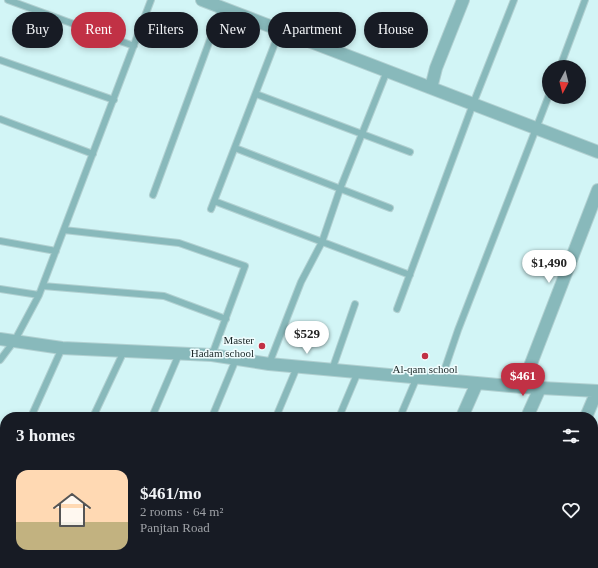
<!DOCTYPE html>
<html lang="en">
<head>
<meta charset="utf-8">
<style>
  :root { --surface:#171b24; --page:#20242c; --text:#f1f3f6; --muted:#9ea1a6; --line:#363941; --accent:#c13145 }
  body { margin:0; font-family:Georgia,serif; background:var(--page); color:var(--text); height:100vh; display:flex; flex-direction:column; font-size:15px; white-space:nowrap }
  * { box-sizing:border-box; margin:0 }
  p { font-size:13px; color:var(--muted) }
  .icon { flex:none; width:22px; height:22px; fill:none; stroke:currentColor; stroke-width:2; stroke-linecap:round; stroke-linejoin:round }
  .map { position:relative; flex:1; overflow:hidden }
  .panel { position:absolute; left:0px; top:412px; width:598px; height:156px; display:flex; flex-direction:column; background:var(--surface); border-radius:16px 16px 0 0; box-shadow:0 2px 6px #0003 }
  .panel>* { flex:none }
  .top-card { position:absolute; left:12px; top:12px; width:574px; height:36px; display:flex; gap:8px }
  .needle { width:26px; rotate:187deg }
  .tools { position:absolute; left:542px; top:60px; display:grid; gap:8px }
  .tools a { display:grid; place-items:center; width:44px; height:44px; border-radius:50%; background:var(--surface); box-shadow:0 2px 6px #0003; font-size:20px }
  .price { position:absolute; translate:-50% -34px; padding:0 9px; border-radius:14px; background:#fff; color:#222; font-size:13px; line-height:26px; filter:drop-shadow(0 1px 2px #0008) }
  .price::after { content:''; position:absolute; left:50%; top:24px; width:12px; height:9px; margin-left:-6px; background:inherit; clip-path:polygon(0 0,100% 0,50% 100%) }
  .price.selected { background:var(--accent); color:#fff }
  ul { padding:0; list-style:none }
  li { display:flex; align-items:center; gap:12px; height:100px; padding:0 16px }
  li+li { border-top:1px solid var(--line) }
  li span { display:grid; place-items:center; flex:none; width:112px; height:80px; border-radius:12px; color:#555 }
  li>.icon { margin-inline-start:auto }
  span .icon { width:48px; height:48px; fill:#fffc; stroke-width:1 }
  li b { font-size:17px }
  h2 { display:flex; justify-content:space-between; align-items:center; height:48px; padding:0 16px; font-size:17px }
  .tag { padding:0 14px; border-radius:18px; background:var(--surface); box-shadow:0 2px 6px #0003; font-size:14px; line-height:36px }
  .tag.selected { background:var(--accent); color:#fff }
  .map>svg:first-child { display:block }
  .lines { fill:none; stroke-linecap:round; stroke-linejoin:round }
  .service-casing { stroke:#b1d0d1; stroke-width:8 }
  .minor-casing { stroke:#b1d0d1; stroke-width:14 }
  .service { stroke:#88b9bb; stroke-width:6 }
  .minor { stroke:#88b9bb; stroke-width:12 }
  .poi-dot { fill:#c13145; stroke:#f0fdfe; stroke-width:1.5 }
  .labels { text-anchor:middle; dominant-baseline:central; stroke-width:3; stroke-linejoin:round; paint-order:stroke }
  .poi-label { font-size:11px; fill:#1c2929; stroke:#f0fdfe; text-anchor:end }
</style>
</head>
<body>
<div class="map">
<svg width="598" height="568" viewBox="0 0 598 568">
  <rect width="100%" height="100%" fill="#d2f5f6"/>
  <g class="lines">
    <g class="service-casing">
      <path id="service" d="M8,0L134,46
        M0,60L114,100
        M560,67L585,0
        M256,94L410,152
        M0,119L93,154
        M235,148L390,208
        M153,195L222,7
        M214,201L410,275
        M211,209L280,30
        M64,230L179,243L245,266L212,355
        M0,241L56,251
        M43,286L164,296L226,319
        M0,289L39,295
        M397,309L473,104L514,0
        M0,360L15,340L39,295L151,0
        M269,364L301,282L322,242L340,189L387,71
        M332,370L355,304
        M441,380L458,330L549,95
        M31,417L62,348
        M93,417L124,351
        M152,417L179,354
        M212,417L236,359
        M276,417L297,367
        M339,417L358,372
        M400,417L417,377
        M593,451L598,453
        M0,491L1,482L5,474
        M295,563L309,568
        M99,568L101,563
        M191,568L192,563
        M267,568L268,563
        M333,568L336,563"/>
    </g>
    <g class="minor-casing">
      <path id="minor" d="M202,0L598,152
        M431,88L436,68L463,0
        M0,339L62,348L212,355L269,364L522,387L598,391
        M522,387L598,190
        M462,417L477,383
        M527,417L540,388
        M586,417L597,391
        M593,548L598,537
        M397,568L399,563
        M459,568L461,563
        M521,568L523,563
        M585,568L587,563"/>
    </g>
    <use href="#service" class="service"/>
    <use href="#minor" class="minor"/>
  </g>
  <g class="poi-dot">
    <circle cx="262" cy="346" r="4"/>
    <circle cx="425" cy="356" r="4"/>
  </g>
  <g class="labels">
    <g class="poi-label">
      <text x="254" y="340">Master<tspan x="254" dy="13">Hadam school</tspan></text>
      <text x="425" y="369" text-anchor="middle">Al-qam school</text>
    </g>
  </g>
</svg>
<div class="tools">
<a><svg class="needle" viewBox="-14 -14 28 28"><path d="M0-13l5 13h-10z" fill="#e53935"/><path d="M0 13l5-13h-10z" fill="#9ea1a6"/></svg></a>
</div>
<b class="price" style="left:549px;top:284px">$1,490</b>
<b class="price" style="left:307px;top:355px">$529</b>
<b class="price selected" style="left:523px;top:397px">$461</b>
<div class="top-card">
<a class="tag">Buy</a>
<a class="tag selected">Rent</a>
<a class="tag">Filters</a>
<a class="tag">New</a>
<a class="tag">Apartment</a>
<a class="tag">House</a>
</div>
<section class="panel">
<h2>3 homes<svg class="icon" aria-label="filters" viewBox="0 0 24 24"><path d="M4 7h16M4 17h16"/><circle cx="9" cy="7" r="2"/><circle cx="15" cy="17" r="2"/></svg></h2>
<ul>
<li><span style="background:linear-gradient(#ffd9b3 65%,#c2b280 0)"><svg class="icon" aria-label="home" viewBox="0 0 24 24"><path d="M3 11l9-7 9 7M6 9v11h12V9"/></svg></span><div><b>$461/mo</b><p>2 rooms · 64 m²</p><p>Panjtan Road</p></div><svg class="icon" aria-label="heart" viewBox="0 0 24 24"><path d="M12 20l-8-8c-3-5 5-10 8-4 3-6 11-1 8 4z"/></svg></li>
</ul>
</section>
</div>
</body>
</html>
